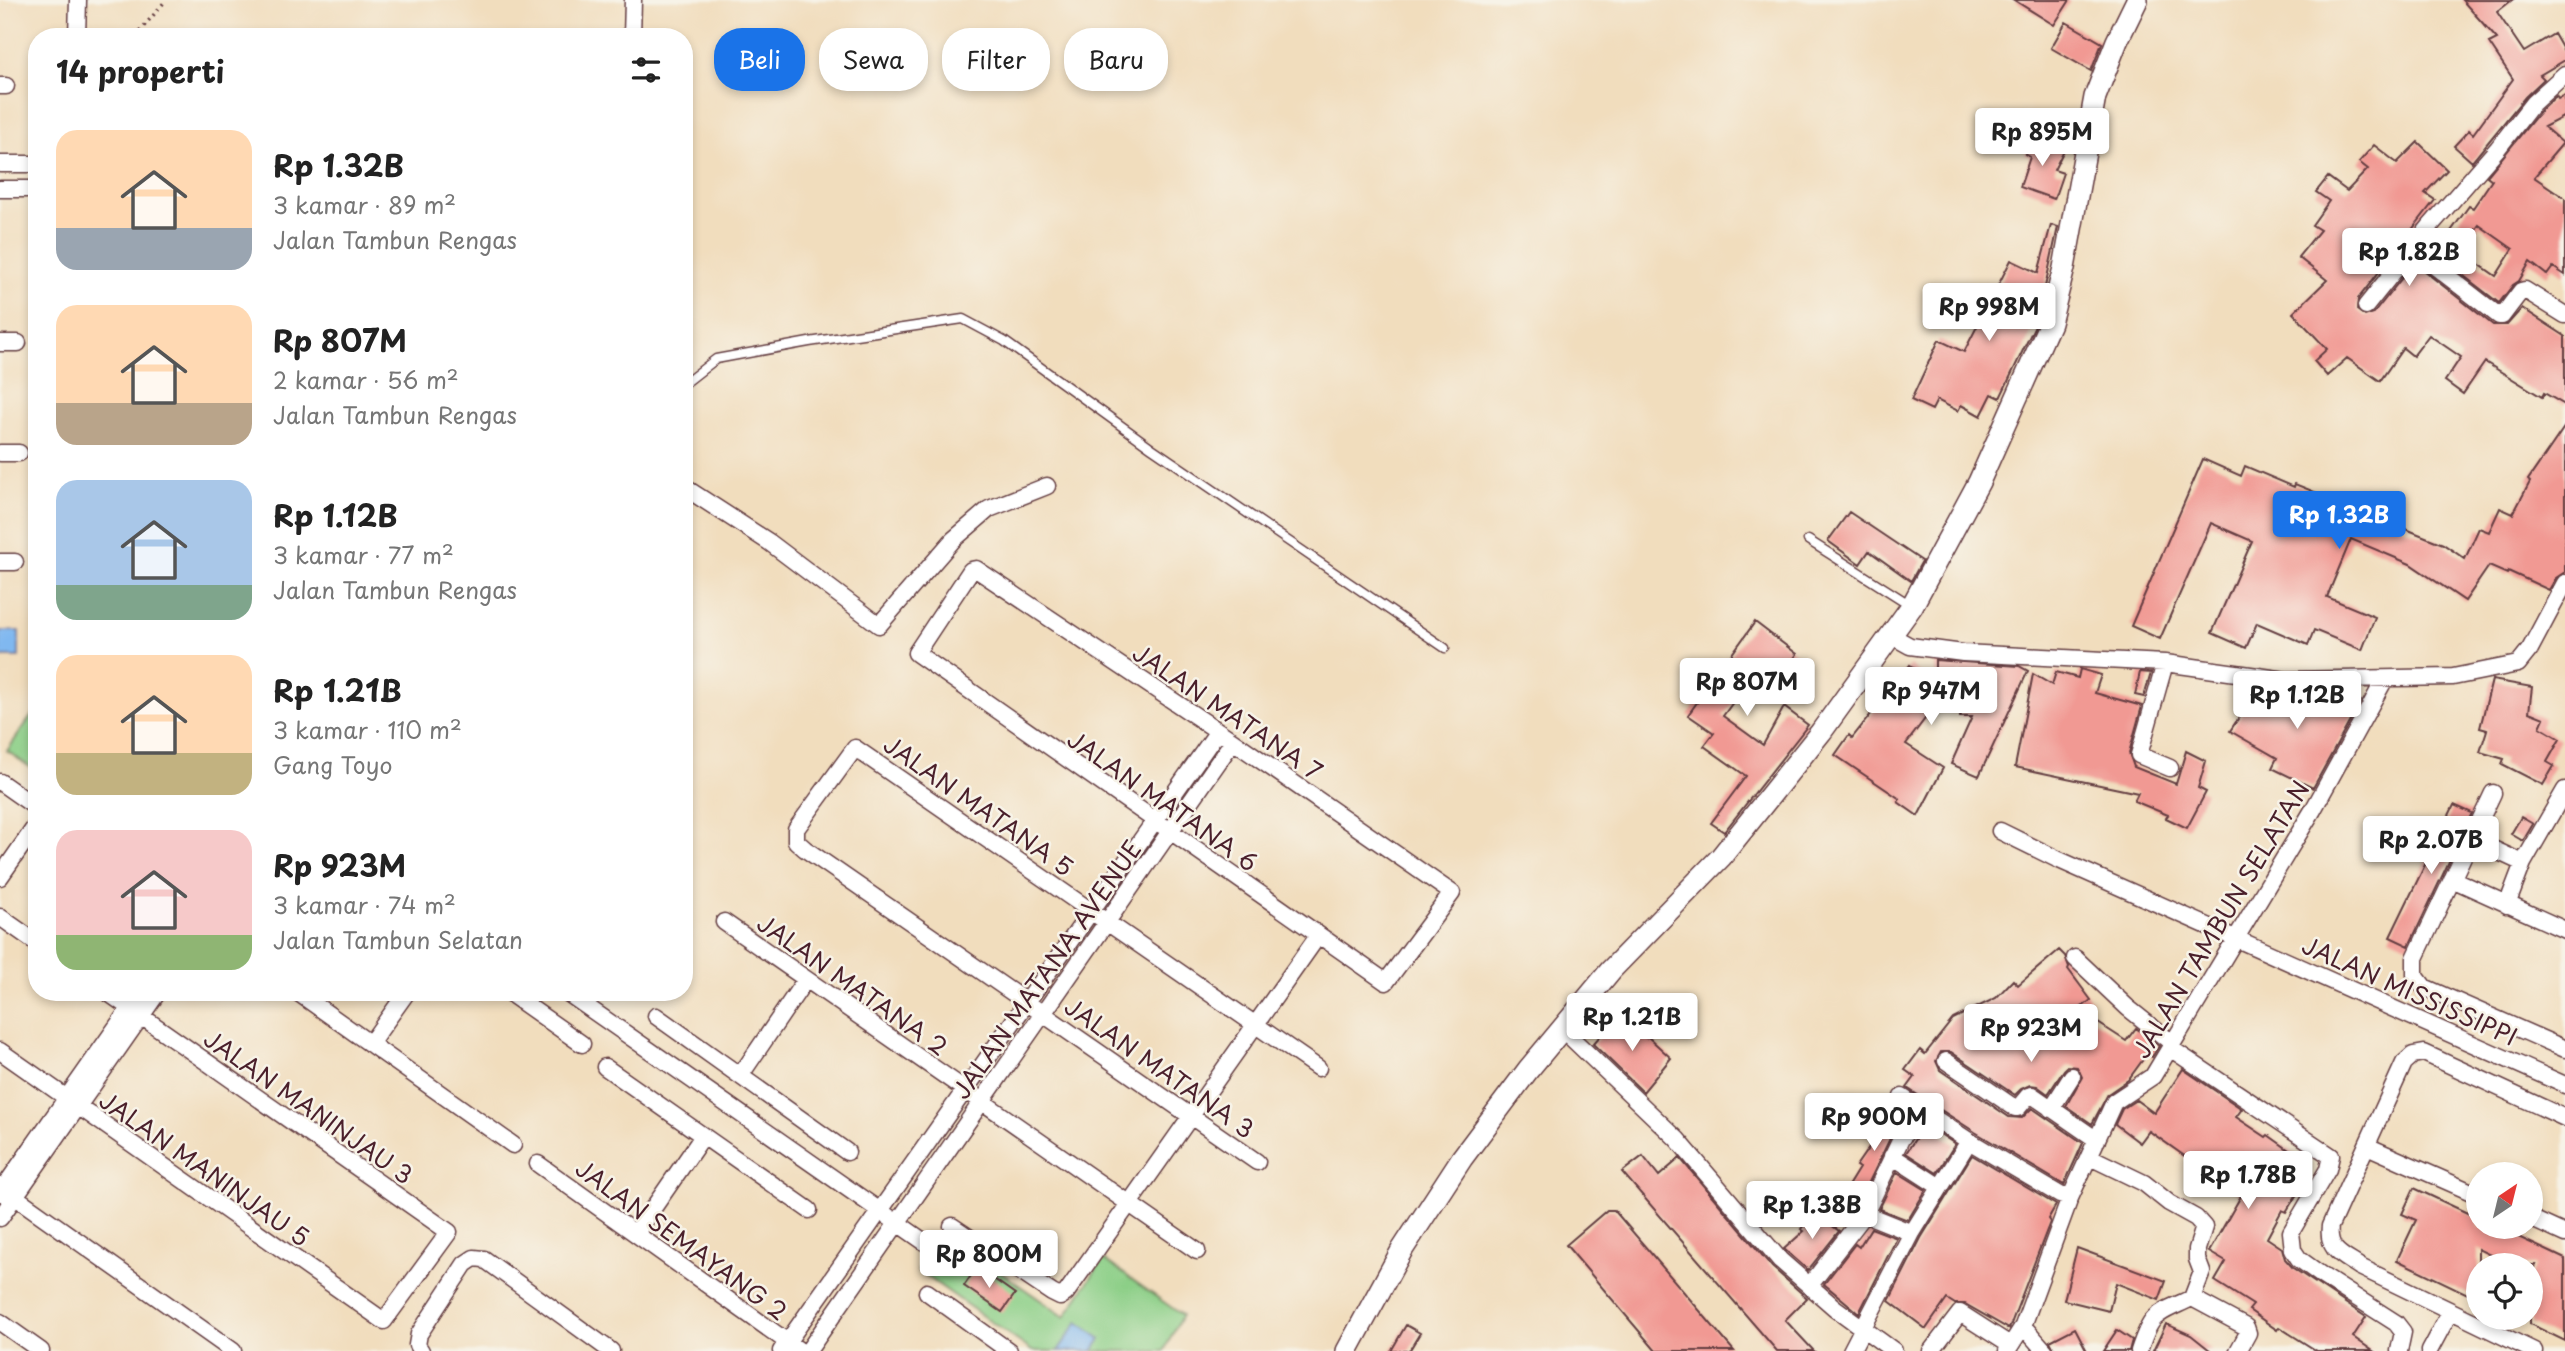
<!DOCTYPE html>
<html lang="id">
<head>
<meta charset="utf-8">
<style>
  :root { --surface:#fff; --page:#f6f6f6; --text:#222; --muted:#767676; --accent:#1a73e8 }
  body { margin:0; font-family:"Playpen Sans",sans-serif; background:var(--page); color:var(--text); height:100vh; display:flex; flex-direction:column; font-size:26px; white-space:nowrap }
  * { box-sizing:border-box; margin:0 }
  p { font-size:23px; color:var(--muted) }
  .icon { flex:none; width:38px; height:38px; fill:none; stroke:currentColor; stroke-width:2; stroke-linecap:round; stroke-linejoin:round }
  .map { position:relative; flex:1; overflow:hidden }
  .panel { position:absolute; left:28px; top:28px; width:665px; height:973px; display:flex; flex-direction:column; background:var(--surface); border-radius:28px; box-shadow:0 4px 10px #0003 }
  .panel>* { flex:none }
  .top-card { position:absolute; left:714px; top:28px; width:665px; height:63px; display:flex; gap:14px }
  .needle { width:46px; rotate:35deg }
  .tools { position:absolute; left:2466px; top:1162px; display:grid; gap:14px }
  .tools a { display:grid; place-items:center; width:77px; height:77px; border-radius:50%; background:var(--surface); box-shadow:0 4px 10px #0003; font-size:35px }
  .price { position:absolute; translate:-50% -60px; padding:0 16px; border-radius:7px; background:#fff; color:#222; font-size:23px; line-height:46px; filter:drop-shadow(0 2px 4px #0008) }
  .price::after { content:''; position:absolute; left:50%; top:42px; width:21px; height:16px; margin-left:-10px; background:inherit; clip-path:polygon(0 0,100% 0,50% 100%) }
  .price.active { background:var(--accent); color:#fff }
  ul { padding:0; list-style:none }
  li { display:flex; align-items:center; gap:21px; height:175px; padding:0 28px }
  li span { display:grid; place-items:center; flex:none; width:196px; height:140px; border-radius:21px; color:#555 }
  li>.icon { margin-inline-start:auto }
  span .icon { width:84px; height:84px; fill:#fffc; stroke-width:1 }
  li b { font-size:30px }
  h2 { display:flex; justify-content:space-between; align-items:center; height:84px; padding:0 28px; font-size:30px }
  .pill { padding:0 24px; border-radius:28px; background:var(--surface); box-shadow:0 4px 10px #0003; font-size:24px; line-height:63px }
  .pill.active { background:var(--accent); color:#fff }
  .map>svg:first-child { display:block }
  .green { fill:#8ccf87; stroke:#6b7759; stroke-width:2 }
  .water { fill:#80b8f0; stroke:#656c8e; stroke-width:2 }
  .building { fill:#f19993; fill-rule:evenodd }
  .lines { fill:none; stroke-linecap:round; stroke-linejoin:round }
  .service-casing { stroke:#633c41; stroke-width:11 }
  .minor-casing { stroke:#633c41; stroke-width:19 }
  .tertiary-casing { stroke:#633c41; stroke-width:24 }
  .path { stroke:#633c41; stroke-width:3.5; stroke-dasharray:2 5; stroke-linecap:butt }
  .service { stroke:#fff; stroke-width:8 }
  .minor { stroke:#fff; stroke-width:16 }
  .tertiary { stroke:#fff; stroke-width:21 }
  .labels { text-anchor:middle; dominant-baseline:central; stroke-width:5; stroke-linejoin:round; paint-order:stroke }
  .street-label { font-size:24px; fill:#4a1f2b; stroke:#f7f3e8 }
</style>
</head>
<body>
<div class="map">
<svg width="2565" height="1351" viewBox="0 0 2565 1351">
  <rect width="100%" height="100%" fill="#f7f3e8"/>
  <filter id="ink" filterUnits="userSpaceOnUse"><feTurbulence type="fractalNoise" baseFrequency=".0143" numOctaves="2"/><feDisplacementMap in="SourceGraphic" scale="14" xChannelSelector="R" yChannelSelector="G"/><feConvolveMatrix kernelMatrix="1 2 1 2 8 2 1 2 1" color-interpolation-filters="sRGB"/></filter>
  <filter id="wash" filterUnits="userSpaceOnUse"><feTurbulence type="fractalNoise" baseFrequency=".00686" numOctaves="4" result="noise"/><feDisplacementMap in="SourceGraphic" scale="28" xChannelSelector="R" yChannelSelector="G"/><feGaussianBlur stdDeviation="1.57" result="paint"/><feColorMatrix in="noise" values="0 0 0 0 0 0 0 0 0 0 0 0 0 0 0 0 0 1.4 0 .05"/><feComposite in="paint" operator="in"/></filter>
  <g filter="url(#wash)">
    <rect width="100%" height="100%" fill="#f1ddbd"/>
    <path class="green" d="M37,708V772L7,751Z
      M944,1233L1065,1317L1103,1259L1182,1315L1164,1351H1032L918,1270Z"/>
    <path class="water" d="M0,631H19V657H0Z
      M1078,1322L1101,1339L1093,1351H1058Z"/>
    <g id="blocks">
      <path class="building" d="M2014,0H2070L2054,25Z
        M2462,0H2512L2497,12L2524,52L2554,34L2565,53V60L2540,75L2544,79L2525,97L2472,162L2454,146L2469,130L2473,134L2513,79L2489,43L2497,39Z
        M2066,22L2102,43L2091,71L2051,48Z
        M2565,95V116L2544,127L2563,143L2534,177L2565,198V275L2553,267L2547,275L2530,262L2519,281L2513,285L2499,303L2438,256L2452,236L2449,234L2469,206L2473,208L2492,180L2487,176L2541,110L2556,96L2558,99ZM2479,225L2513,249L2496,276L2460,251Z
        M2033,136L2064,150L2054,170L2063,173L2054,199L2020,187L2030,157L2025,154Z
        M2418,142L2447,170L2425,193L2435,200L2358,299L2357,310L2365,316L2374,313L2414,263L2493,325H2507L2522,308L2565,336V405L2544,393L2542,397L2485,362L2463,394L2445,381L2461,357L2429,335L2413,356L2403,348L2380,381L2347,358L2327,376L2314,361L2327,349L2293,313L2327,280L2298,257L2320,230L2312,225L2329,201L2316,192L2328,177L2347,191L2368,169L2359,162L2374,145L2397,163Z
        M2051,225L2058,227L2038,319L2000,398L1992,394L1981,416L1961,405L1958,411L1937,400L1932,410L1911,400L1939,340L1964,352L2011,260L2038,273Z
        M2565,426V572L2556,578L2549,590L2508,571L2507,574L2489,566L2465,601L2410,564L2351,539L2327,597L2375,617L2362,650L2314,630L2308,645L2257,623L2246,648L2212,633L2252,541L2211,523L2160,639L2131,626L2203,459L2241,476L2245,466L2294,487L2295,484L2443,544L2465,559L2479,528L2489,532L2500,508L2513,514L2530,482L2528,480Z
        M1849,512L1922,561L1911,581L1869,551L1860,564L1828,541Z
        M1755,622L1797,654L1778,682L1758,668L1723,716L1763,745L1784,707L1808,725L1724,832L1711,823L1746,776L1704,746L1714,733L1688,715Z
        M1935,660L2019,666L2028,671L1979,776L1951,764L1972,717H1960L1961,671L1906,744L1943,768L1918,816L1898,802L1900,799L1835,755L1849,735L1852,738L1910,665L1935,685Z
        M2080,669L2101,675L2095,693L2142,706L2129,753L2134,767L2176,784L2186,751L2206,761L2198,788L2206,792L2187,828L2166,818L2168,815L2134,801L2138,793L2015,767L2033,674L2052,685L2056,672L2078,678Z
        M2140,672L2151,673L2144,697L2135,695Z
        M2492,680L2532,687L2529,712L2544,718L2540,727L2560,739L2547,762L2554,766L2543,785L2502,764L2504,759L2480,752L2487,730L2480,728Z
        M2259,687L2280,699L2282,696L2306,709L2317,690L2334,699L2341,690L2344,689L2361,701L2313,788L2272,768L2277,758L2230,731Z
        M2454,805L2472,813L2409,946L2390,937Z
        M2521,817L2533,824L2523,841L2511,834Z
        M2059,950L2065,956L2069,967L2068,969L2091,1000L2078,1010L2126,1041L2136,1028L2159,1046L2152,1057L2147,1054L2128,1080L2108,1094L2092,1124L2066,1106L2082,1077L2077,1067L2068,1066L2064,1070L2048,1094L2037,1086L2030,1085L2021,1089L2015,1095L1951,1052H1941L1936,1061L1940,1070L2009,1117L2022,1118L2032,1108L2083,1143L2064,1185L1975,1132L1907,1088L1915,1077L1905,1070L1920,1050L1925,1054L1953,1019L1996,998L2013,980L2018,985Z
        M1618,1016L1646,1038L1647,1036L1671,1058L1643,1092L1593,1044Z
        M2183,1069L2242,1109L2236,1117L2266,1137L2268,1135L2296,1155L2277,1181L2297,1194L2286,1212L2282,1210L2267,1238L2282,1248L2285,1259L2293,1268L2366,1317L2353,1337L2373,1351H2317L2279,1327L2277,1330L2249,1310L2253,1305L2215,1281L2226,1262L2209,1252L2241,1196L2149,1131L2140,1143L2115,1124L2122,1109L2136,1100L2154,1113Z
        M1895,1104L1907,1113L1892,1134L1860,1201L1843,1194L1859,1168L1856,1166L1878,1134L1871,1130L1881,1117L1884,1119Z
        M1925,1124L1955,1144L1937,1173L1906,1153Z
        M1972,1155L2056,1205L2048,1219L2050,1222L2009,1329L1965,1304H1955L1947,1299L1926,1329L1889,1301L1921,1238Z
        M1643,1156L1659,1176L1680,1158L1772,1267L1807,1298L1785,1320L1814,1351H1777L1622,1172Z
        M1897,1172L1926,1190L1908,1220L1879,1209Z
        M2414,1188L2478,1218V1227H2497L2565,1259V1341L2530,1324V1278L2536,1265H2511L2478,1249V1299L2397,1260L2416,1220L2402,1214Z
        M1607,1210H1614L1734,1351H1656L1566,1245Z
        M1814,1212L1839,1231L1808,1270L1784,1249L1804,1231L1801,1229Z
        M1871,1228L1897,1238L1859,1313L1824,1284L1855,1244L1859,1247Z
        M2077,1248L2166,1281L2159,1300L2116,1283L2109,1311L2064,1300Z
        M977,1267L1015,1294L1002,1312L964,1286Z
        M2166,1324L2191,1335L2211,1351H2153Z
        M1406,1325L1420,1333L1409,1351H1391Z
        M2075,1328L2087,1351H2055L2050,1341Z
        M2117,1330L2132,1340L2129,1351H2103Z"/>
    </g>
  </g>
  <g filter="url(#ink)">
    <use href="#blocks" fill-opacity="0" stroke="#633c41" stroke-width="2"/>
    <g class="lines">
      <g class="service-casing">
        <path id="service" d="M684,384L716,359L809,342L963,319L1004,341L1152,448L1445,648
          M1808,540L1912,606"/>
      </g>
      <g class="minor-casing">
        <path id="minor" d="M77,37L78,0
          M632,37L633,0
          M0,86H6
          M0,164H37
          M0,189H37
          M2411,248L2499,316H2502L2521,291L2525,290L2565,315
          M2366,306L2431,225L2498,148L2533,103L2565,74
          M0,343H18
          M0,453H19
          M684,487L769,542L879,625L953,540L989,509L1047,486
          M0,562H15
          M976,569L1233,741L1452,893L1386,982L916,653L971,570Z
          M1892,636L1910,646L1963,653L2165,663L2286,680L2453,677L2518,664L2530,649L2565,583
          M2165,663L2139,755L2170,768
          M0,782L37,808
          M2493,793L2415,958V975L2424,987L2565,1049
          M2000,831L2057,859L2565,1085
          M2471,839L2523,863
          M0,877L37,824
          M2452,879L2565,930
          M2507,905L2523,863L2565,790
          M0,917L37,943
          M724,922L1197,1251
          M2075,958L2128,1008L2172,1043
          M297,992L513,1145
          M508,992L582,1044
          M566,992L926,1243
          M656,1016L847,1152
          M1562,1029L1677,1139L1780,1260L1835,1308L1894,1351
          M370,1044L407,992
          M2170,1048L2331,1156L2328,1169L2291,1232L2293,1250L2299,1259L2324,1277L2396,1323L2403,1332L2399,1351
          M0,1051L384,1321L449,1232L107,992
          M1946,1061L2015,1108H2018L2028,1096L2032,1095L2097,1140
          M605,1067L809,1210
          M740,1076L806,979
          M2051,1109L2072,1076
          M1969,1141L2060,1195L2070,1198
          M2367,1146L2478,1195
          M1892,1156L1940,1187
          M2090,1157L2144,1183L2169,1203L2196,1218L2204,1227L2197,1249V1259L2202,1272L2192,1298C2156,1315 2152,1311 2139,1351
          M1257,1162L805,849L796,841V829L855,748L1318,1068
          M538,1164L800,1351
          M0,1186L233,1351
          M0,1193L141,992
          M1830,1200L1912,1233
          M0,1218L158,992
          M2530,1218L2565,1234
          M952,1226L1052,1293L1060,1297L1066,1293L1318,936
          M636,1233L703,1136
          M1810,1285L1865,1214L1901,1139L1922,1110
          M927,1292L1009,1351
          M2192,1298L2246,1327L2248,1333L2238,1351
          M0,1322L41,1351
          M2023,1326L2045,1351
          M421,1351L417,1345L419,1334L465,1264L474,1258L484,1259L611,1351
          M781,1351L1218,731
          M808,1351L1233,741
          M1851,1351L1912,1233L1969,1141L1902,1097
          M1931,1351L1960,1313L2010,1345
          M2007,1351L2023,1326L2070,1198L2114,1102L2153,1076L2313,810L2385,679
          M2429,1351L2450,1312
          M2534,1351L2360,1267C2342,1255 2327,1251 2330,1226L2404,1063L2413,1055L2424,1053L2565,1118"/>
      </g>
      <g class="tertiary-casing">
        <path id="tertiary" d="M1347,1351L1402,1250L1462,1158L1528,1070L1611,970L1721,857L1821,732L1912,606L1979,482L2050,323L2064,268L2095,97L2117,41L2137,0"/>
      </g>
      <path class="path" d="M135,37L166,0"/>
      <use href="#service" class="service"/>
      <use href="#minor" class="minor"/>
      <use href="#tertiary" class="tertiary"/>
    </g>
  </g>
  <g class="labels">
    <g class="street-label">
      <text transform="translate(1228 711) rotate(34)">JALAN MATANA 7</text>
      <text transform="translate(1163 800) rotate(35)">JALAN MATANA 6</text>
      <text transform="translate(979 805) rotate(35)">JALAN MATANA 5</text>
      <text transform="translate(2220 919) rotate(-59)">JALAN TAMBUN SELATAN</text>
      <text transform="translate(1046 969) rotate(-55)">JALAN MATANA AVENUE</text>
      <text transform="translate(853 984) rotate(35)">JALAN MATANA 2</text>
      <text transform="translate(2410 990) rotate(24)">JALAN MISSISSIPPI</text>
      <text transform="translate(1160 1067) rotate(35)">JALAN MATANA 3</text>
      <text transform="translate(309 1106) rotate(35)">JALAN MANINJAU 3</text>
      <text transform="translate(205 1168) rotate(35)">JALAN MANINJAU 5</text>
      <text transform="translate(682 1239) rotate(36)">JALAN SEMAYANG 2</text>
    </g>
  </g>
</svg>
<div class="tools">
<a><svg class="needle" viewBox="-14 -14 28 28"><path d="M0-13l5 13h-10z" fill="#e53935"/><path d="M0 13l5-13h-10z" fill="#767676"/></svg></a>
<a><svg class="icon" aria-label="locate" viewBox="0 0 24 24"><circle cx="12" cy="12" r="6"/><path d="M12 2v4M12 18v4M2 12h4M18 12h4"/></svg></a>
</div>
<b class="price" style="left:2042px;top:168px">Rp 895M</b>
<b class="price" style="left:2409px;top:288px">Rp 1.82B</b>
<b class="price" style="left:1989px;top:343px">Rp 998M</b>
<b class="price active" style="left:2339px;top:551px">Rp 1.32B</b>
<b class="price" style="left:1747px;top:718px">Rp 807M</b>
<b class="price" style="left:1931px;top:727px">Rp 947M</b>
<b class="price" style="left:2297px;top:731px">Rp 1.12B</b>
<b class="price" style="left:2431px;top:876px">Rp 2.07B</b>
<b class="price" style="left:1632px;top:1053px">Rp 1.21B</b>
<b class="price" style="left:2031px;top:1064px">Rp 923M</b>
<b class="price" style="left:1874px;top:1153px">Rp 900M</b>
<b class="price" style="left:2248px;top:1211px">Rp 1.78B</b>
<b class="price" style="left:1812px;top:1241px">Rp 1.38B</b>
<b class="price" style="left:989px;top:1290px">Rp 800M</b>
<div class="top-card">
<a class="pill active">Beli</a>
<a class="pill">Sewa</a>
<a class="pill">Filter</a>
<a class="pill">Baru</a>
</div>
<section class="panel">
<h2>14 properti<svg class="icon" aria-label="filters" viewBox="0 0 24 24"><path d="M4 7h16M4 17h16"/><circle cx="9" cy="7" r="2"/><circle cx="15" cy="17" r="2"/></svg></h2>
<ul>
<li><span style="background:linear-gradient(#ffd9b3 70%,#9aa5b1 0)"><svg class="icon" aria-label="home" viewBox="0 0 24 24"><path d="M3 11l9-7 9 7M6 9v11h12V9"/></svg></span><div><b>Rp 1.32B</b><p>3 kamar · 89 m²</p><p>Jalan Tambun Rengas</p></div></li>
<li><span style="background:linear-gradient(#ffd9b3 70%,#b9a48a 0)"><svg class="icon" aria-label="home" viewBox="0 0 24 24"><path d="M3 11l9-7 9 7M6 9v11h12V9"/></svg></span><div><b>Rp 807M</b><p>2 kamar · 56 m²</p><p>Jalan Tambun Rengas</p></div></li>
<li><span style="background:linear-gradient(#a9c7e8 75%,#7fa58c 0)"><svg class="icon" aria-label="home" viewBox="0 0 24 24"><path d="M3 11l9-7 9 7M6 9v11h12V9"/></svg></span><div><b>Rp 1.12B</b><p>3 kamar · 77 m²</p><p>Jalan Tambun Rengas</p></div></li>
<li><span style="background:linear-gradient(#ffd9b3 70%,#c2b280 0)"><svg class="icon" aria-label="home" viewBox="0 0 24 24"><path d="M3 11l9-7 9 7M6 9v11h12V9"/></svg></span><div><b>Rp 1.21B</b><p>3 kamar · 110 m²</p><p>Gang Toyo</p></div></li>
<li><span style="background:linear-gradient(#f6c9c9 75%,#8fb573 0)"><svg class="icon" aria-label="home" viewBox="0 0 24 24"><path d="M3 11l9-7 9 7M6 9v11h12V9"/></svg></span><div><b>Rp 923M</b><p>3 kamar · 74 m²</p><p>Jalan Tambun Selatan</p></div></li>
</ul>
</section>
</div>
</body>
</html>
